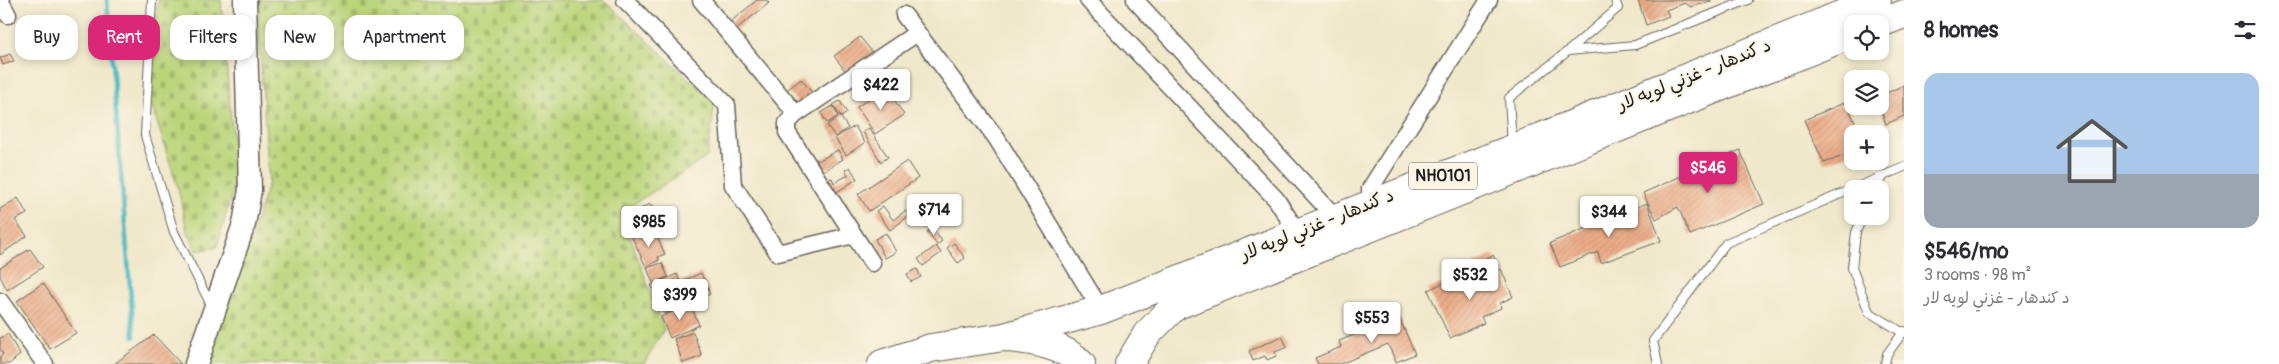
<!DOCTYPE html>
<html lang="en">
<head>
<meta charset="utf-8">
<style>
  :root { --surface:#fff; --page:#f2f2f3; --text:#2b2b33; --muted:#7c7c81; --accent:#db2777 }
  body { margin:0; font-family:Pangolin,"Playpen Sans Arabic",sans-serif; background:var(--page); color:var(--text); height:100vh; display:flex; flex-direction:column; font-size:19px; white-space:nowrap }
  * { box-sizing:border-box; margin:0 }
  p { font-size:16px; color:var(--muted) }
  .icon { flex:none; width:28px; height:28px; fill:none; stroke:currentColor; stroke-width:2; stroke-linecap:round; stroke-linejoin:round }
  .map { position:relative; flex:1; overflow:hidden }
  .drawer { display:flex; flex-direction:column; background:var(--surface); width:375px }
  .drawer>* { flex:none }
  .banner { position:absolute; left:15px; top:15px; width:475px; height:45px; display:flex; gap:10px }
  .controls { position:absolute; left:1844px; top:15px; display:grid; gap:10px }
  .controls a { display:grid; place-items:center; width:45px; height:45px; border-radius:10px; background:var(--surface); box-shadow:0 2px 8px #0003; font-size:25px }
  .price { position:absolute; translate:-50% -42px; padding:0 11px; border-radius:5px; background:#fff; color:#222; font-size:16px; line-height:32px; filter:drop-shadow(0 1px 2px #0008) }
  .price::after { content:''; position:absolute; left:50%; top:30px; width:15px; height:11px; margin-left:-8px; background:inherit; clip-path:polygon(0 0,100% 0,50% 100%) }
  .price.active { background:var(--accent); color:#fff }
  ul { padding:0; list-style:none }
  li { display:grid; align-content:center; gap:10px; height:265px; padding:0 20px }
  li span { display:grid; place-items:center; height:155px; border-radius:15px; color:#555 }
  li>.icon { margin-inline-start:auto }
  span .icon { width:90px; height:90px; fill:#fffc; stroke-width:1 }
  li b { font-size:21px }
  h2 { display:flex; justify-content:space-between; align-items:center; height:60px; padding:0 20px; font-size:21px }
  .chip { padding:0 18px; border-radius:15px; background:var(--surface); box-shadow:0 2px 8px #0003; font-size:18px; line-height:45px }
  .chip.active { background:var(--accent); color:#fff }
  main { display:flex; flex:1; min-height:0 }
  .map>svg:first-child { display:block }
  .cemetery { fill:url(#cemetery-stones); stroke:#6c784c }
  .lines { fill:none; stroke-linecap:round; stroke-linejoin:round }
  .stream { stroke:#4ab8c4; stroke-width:4.5 }
  .building { fill:url(#building-hatch) }
  .lane-casing { stroke:#666359; stroke-width:10 }
  .street-casing { stroke:#666359; stroke-width:19 }
  .secondary-casing { stroke:#666359; stroke-width:25 }
  .highway-casing { stroke:#666359; stroke-width:30 }
  .lane { stroke:#fff; stroke-width:8 }
  .street { stroke:#fff; stroke-width:16 }
  .secondary { stroke:#fff; stroke-width:22 }
  .highway { stroke:#fff; stroke-width:28 }
  .labels { text-anchor:middle; dominant-baseline:central; stroke-width:4; stroke-linejoin:round; paint-order:stroke }
  .shield { fill:#fcf5e5; stroke:#5f5d58; stroke-width:1 }
  .shield-label { font-size:16px; font-weight:bold; fill:#1c1c1c }
  .street-label { font-size:18px; fill:#1c1c1c; stroke:#fcf5e5 }
</style>
</head>
<body>
<main>
<div class="map">
<svg width="1904" height="364" viewBox="0 0 1904 364">
  <defs>
    <pattern id="cemetery-stones" width="16" height="16" patternUnits="userSpaceOnUse" patternTransform="scale(1.25)"><rect width="16" height="16" fill="#bbd57b"/><path d="M2 7V4a2 2 0 0 1 4 0v3zM10 15v-3a2 2 0 0 1 4 0v3z" fill="#a0b66a"/></pattern>
    <pattern id="building-hatch" width="6" height="6" patternUnits="userSpaceOnUse" patternTransform="scale(1.25)"><rect width="6" height="6" fill="#ebad89"/><path d="M-1 1l2-2M0 6l6-6M5 7l2-2" fill="none" stroke="#c99476"/></pattern>
  </defs>
  <rect width="100%" height="100%" fill="#fcf5e5"/>
  <filter id="ink" filterUnits="userSpaceOnUse"><feTurbulence type="fractalNoise" baseFrequency=".02" numOctaves="2"/><feDisplacementMap in="SourceGraphic" scale="10" xChannelSelector="R" yChannelSelector="G"/><feConvolveMatrix kernelMatrix="1 2 1 2 8 2 1 2 1" color-interpolation-filters="sRGB"/></filter>
  <filter id="wash" filterUnits="userSpaceOnUse"><feTurbulence type="fractalNoise" baseFrequency=".0096" numOctaves="4" result="noise"/><feDisplacementMap in="SourceGraphic" scale="20" xChannelSelector="R" yChannelSelector="G"/><feGaussianBlur stdDeviation="1.12" result="paint"/><feColorMatrix in="noise" values="0 0 0 0 0 0 0 0 0 0 0 0 0 0 0 0 0 1.4 0 .05"/><feComposite in="paint" operator="in"/></filter>
  <g filter="url(#wash)">
    <rect width="100%" height="100%" fill="#f0e8cb"/>
    <path class="cemetery" d="M158,0H221L236,179L217,247L197,251L187,230L178,188L151,103Z
      M260,0H604L715,103L707,157L621,212L664,329L644,364H208L269,182L258,22Z"/>
    <g class="lines">
      <path class="stream" d="M107,0L134,337"/>
    </g>
    <g id="blocks">
      <path class="building" d="M757,0H766L769,3L735,30L729,23Z
        M1638,0H1711V1L1691,7L1685,3L1666,10L1669,16L1646,25Z
        M860,37L873,53L847,73L834,56Z
        M10,54L14,61L3,65L0,58Z
        M801,79L814,95L801,106L787,90Z
        M1904,85V116L1886,124L1879,106L1880,96Z
        M886,87L904,115L875,134L857,107Z
        M840,101L847,113L841,117L833,105Z
        M1846,102L1860,134H1852V153L1824,163L1804,120Z
        M833,106L838,116L827,123L821,113Z
        M840,116L848,128L835,137L827,125Z
        M855,126L865,143L846,155L835,138Z
        M869,128L888,157L881,162L863,132Z
        M838,150L843,159L822,172L816,162Z
        M1740,150L1764,204L1690,235L1678,207L1656,219L1643,193Z
        M907,161L918,178L869,211L858,194Z
        M850,167L857,179L835,193L827,180L832,178L834,183L848,175L845,170Z
        M18,198L27,214L15,220L27,236L0,255V209Z
        M1647,203L1661,241L1601,263L1598,252L1560,267L1550,243Z
        M650,204L659,220L633,233L625,217Z
        M883,206L893,220L905,211L909,216L890,230L876,211Z
        M932,228L942,241L937,245L927,232Z
        M646,231L649,236L655,233L665,254L658,257L659,260L646,267L632,237Z
        M886,233L896,252L885,258L875,239Z
        M954,243L965,258L958,263L947,248Z
        M936,246L941,253L923,266L918,259Z
        M30,249L43,267L7,290L0,276V268Z
        M1493,255L1499,267L1478,276L1473,264Z
        M662,263L668,277L653,283L647,268Z
        M917,269L921,277L911,282L907,274Z
        M1501,269L1513,297L1500,303L1501,308L1481,317L1484,323L1450,338L1428,290L1450,280L1455,289L1465,285L1461,277L1470,273L1474,281Z
        M701,273L710,294L664,314L651,285L677,274L680,282Z
        M43,283L76,333L50,349L17,301Z
        M690,304L699,325L670,338L661,317Z
        M1399,317L1415,354L1396,362L1388,344L1340,364H1318L1315,358L1341,347L1339,341Z
        M693,332L702,356L683,363L674,339Z
        M8,334L20,355L9,364H0V356L3,354L0,350V338Z
        M154,335L181,364H114Z
        M1282,336L1287,347L1275,352L1276,356L1267,360L1265,356L1253,361L1249,351Z"/>
    </g>
  </g>
  <g filter="url(#ink)">
    <use href="#blocks" fill-opacity="0" stroke="#666359" stroke-width="1"/>
    <g class="lines">
      <g class="lane-casing">
        <path id="lane" d="M152,0L145,135L174,232L211,305
          M1568,51L1618,8L1615,0
          M1512,145L1509,98L1568,51L1635,45L1748,0
          M1877,189L1884,175
          M1863,216L1856,232L1852,268L1869,312L1902,332
          M1658,364L1653,341L1726,243L1904,167
          M1885,364L1887,354L1904,331"/>
      </g>
      <g class="street-casing">
        <path id="street" d="M0,0L8,15
          M625,0L727,105L733,185L778,253L854,235
          M701,0L796,114
          M1088,0L1276,199L1298,233
          M1135,0L1335,217L1337,224
          M904,15L997,139L1101,310
          M1371,203L1370,189L1489,0
          M872,263L787,132V123L796,114L917,33
          M0,301L45,364"/>
      </g>
      <g class="secondary-casing">
        <path id="secondary" d="M196,364L244,224L250,190L245,0"/>
      </g>
      <g class="highway-casing">
        <path id="highway" d="M1878,24L1904,14
          M1010,338C1034,341 1064,345 1081,364
          M882,364L931,348L1004,337L1101,310L1512,149L1877,0
          M1129,364L1147,334L1175,306L1852,34"/>
      </g>
      <use href="#lane" class="lane"/>
      <use href="#street" class="street"/>
      <use href="#secondary" class="secondary"/>
      <use href="#highway" class="highway"/>
    </g>
  </g>
  <g class="labels">
    <rect class="shield" x="1409" y="162.5" width="68" height="27" rx="4"/>
    <g class="shield-label">
      <text x="1443" y="176">NH0101</text>
    </g>
    <g class="street-label">
      <text transform="translate(1694 75) rotate(-22)">د کندهار - غزني لويه لار</text>
      <text transform="translate(1317 225) rotate(-22)">د کندهار - غزني لويه لار</text>
    </g>
  </g>
</svg>
<div class="controls">
<a><svg class="icon" aria-label="locate" viewBox="0 0 24 24"><circle cx="12" cy="12" r="6"/><path d="M12 2v4M12 18v4M2 12h4M18 12h4"/></svg></a>
<a><svg class="icon" aria-label="layers" viewBox="0 0 24 24"><path d="M12 4l9 5-9 5-9-5zM3 14l9 5 9-5"/></svg></a>
<a>+</a>
<a>−</a>
</div>
<b class="price" style="left:881px;top:111px">$422</b>
<b class="price active" style="left:1708px;top:194px">$546</b>
<b class="price" style="left:934px;top:236px">$714</b>
<b class="price" style="left:1609px;top:238px">$344</b>
<b class="price" style="left:649px;top:248px">$985</b>
<b class="price" style="left:1470px;top:301px">$532</b>
<b class="price" style="left:680px;top:321px">$399</b>
<b class="price" style="left:1372px;top:344px">$553</b>
<div class="banner">
<a class="chip">Buy</a>
<a class="chip active">Rent</a>
<a class="chip">Filters</a>
<a class="chip">New</a>
<a class="chip">Apartment</a>
</div>
</div>
<section class="drawer">
<h2>8 homes<svg class="icon" aria-label="filters" viewBox="0 0 24 24"><path d="M4 7h16M4 17h16"/><circle cx="9" cy="7" r="2"/><circle cx="15" cy="17" r="2"/></svg></h2>
<ul>
<li><span style="background:linear-gradient(#a9c7e8 65%,#9aa5b1 0)"><svg class="icon" aria-label="home" viewBox="0 0 24 24"><path d="M3 11l9-7 9 7M6 9v11h12V9"/></svg></span><div><b>$546/mo</b><p>3 rooms · 98 m²</p><p>د کندهار - غزني لويه لار</p></div></li>
</ul>
</section>
</main>
</body>
</html>
